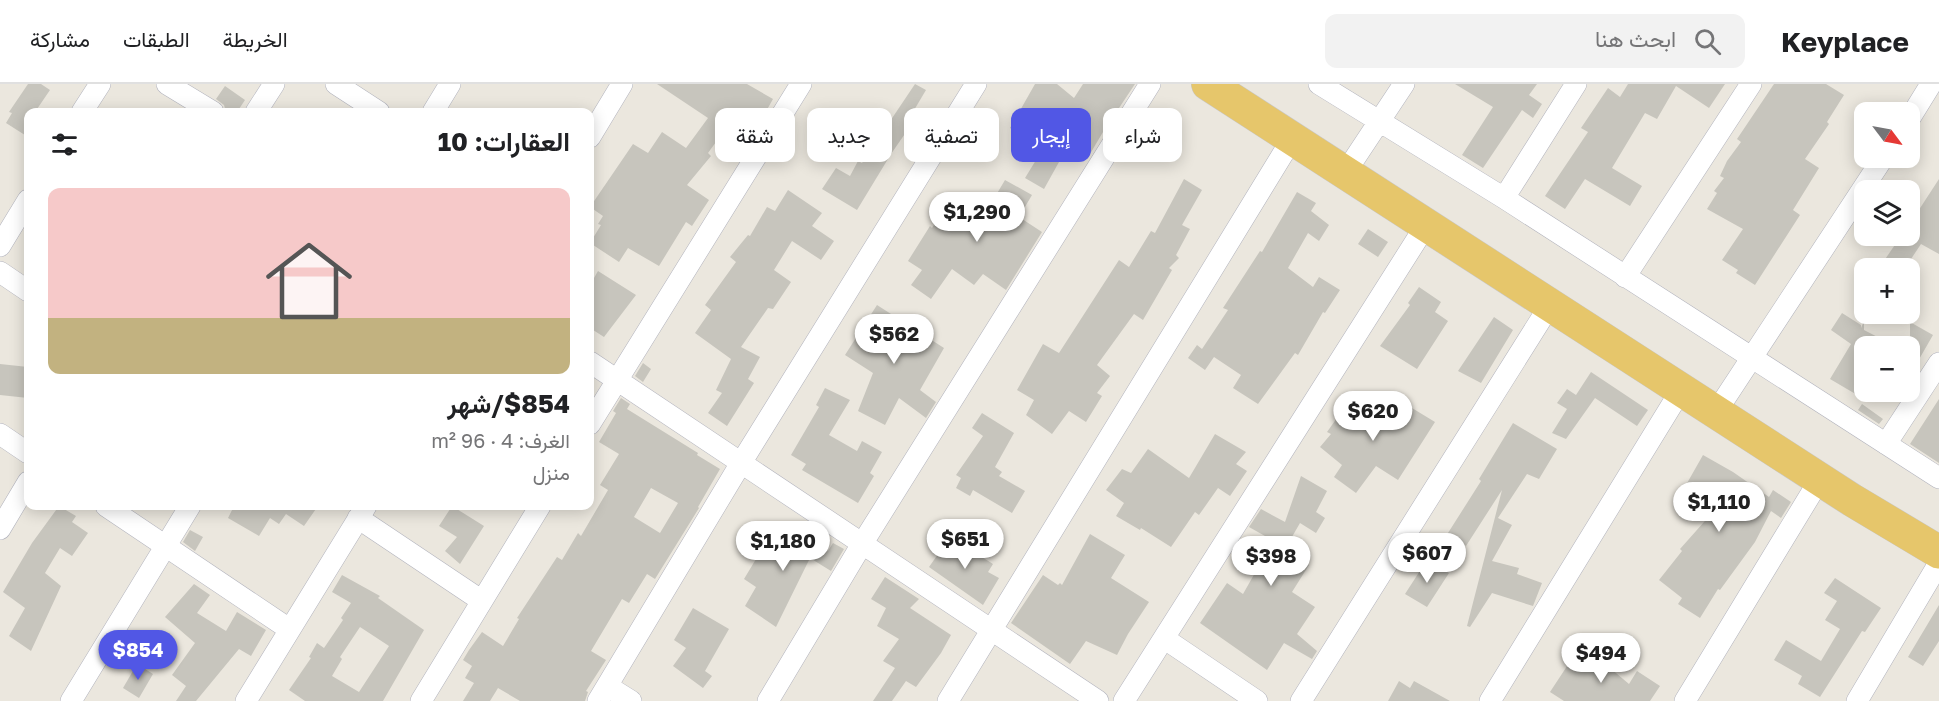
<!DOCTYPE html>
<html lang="ar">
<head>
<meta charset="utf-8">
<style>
  :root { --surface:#fff; --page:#f2f2f2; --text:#202124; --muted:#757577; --line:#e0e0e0; --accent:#5157e5 }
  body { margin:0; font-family:"Golos Text",Vazirmatn,sans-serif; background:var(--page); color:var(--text); direction:rtl; height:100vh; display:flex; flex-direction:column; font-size:22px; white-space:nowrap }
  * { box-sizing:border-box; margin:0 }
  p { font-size:20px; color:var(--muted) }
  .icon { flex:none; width:33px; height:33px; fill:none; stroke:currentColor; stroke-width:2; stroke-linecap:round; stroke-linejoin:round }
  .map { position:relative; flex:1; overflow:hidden; direction:ltr }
  .panel { position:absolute; left:24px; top:24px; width:570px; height:402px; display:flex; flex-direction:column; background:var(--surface); border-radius:12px; box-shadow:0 3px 15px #0003; direction:rtl }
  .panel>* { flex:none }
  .hud { position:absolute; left:612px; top:24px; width:570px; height:54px; direction:rtl; display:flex; gap:12px }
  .needle { width:39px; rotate:122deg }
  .buttons { position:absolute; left:1854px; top:18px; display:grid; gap:12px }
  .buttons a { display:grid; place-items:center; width:66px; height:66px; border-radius:12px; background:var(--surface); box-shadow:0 3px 15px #0003; font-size:30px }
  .price { position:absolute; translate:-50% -51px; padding:0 14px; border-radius:21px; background:#fff; color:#222; font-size:20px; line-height:39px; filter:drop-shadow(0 2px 3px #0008) }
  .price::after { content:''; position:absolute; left:50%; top:36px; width:18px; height:14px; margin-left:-9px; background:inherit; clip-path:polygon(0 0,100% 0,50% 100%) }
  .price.active { background:var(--accent); color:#fff }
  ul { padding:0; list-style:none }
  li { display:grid; align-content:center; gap:12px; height:318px; padding:0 24px }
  li span { display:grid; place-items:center; height:186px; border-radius:12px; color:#555 }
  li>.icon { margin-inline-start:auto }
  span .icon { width:108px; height:108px; fill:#fffc; stroke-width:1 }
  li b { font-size:26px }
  h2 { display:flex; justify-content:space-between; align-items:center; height:72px; padding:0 24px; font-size:26px }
  .pill { padding:0 21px; border-radius:12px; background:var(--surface); box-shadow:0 3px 15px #0003; font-size:21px; line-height:54px }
  .pill.active { background:var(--accent); color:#fff }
  header { display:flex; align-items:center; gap:36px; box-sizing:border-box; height:84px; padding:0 30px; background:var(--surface); border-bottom:2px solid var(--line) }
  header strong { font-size:28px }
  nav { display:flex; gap:33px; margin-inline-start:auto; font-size:21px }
  .search { width:420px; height:54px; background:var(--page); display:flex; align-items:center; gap:15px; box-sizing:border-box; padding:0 21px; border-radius:12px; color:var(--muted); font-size:22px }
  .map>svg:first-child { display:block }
  .building { fill:#c7c5bd; fill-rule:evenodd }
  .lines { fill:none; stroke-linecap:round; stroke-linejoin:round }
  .minor-casing { stroke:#b2b3bd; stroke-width:22 }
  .trunk-casing { stroke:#c8c8c8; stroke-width:34 }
  .minor { stroke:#fff; stroke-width:21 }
  .trunk { stroke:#e6c66b; stroke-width:33 }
</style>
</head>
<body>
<header>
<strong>Keyplace</strong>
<div class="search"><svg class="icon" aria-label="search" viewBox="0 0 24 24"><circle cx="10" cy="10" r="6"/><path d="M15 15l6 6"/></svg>ابحث هنا</div>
<nav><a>الخريطة</a><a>الطبقات</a><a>مشاركة</a></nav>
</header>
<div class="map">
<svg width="1939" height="617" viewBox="0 0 1939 617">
  <rect width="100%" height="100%" fill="#ebe7de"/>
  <path class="building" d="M28,0H41L50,6L35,28H28V53L6,39L12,29L9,28Z
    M657,0H747L773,15L750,56L729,40L708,69L711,72L687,101L709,116L692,142L686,138L659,182L628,164L619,178L590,159L601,141L598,140L603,132L590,123L633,60L648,69L662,48L686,64L708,34Z
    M915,0L926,6L907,38L911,41L891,70L857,126L822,105L836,84L850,92L858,77L862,79Z
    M1035,0H1057L1074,14L1083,0H1135L1103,48L1087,75L1070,65L1067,70L1064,69L1044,105L1025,94L1044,63L1010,44Z
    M1455,0H1537L1529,11L1542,20L1533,34L1522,26L1483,84L1462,71L1493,23Z
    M1628,0H1725L1709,24L1676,2L1657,35L1645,29L1612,84L1642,102L1630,122L1585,95L1565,125L1545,112L1588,48L1581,44L1608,4L1620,13Z
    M1774,0H1826L1844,11L1827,38L1829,40L1805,75L1819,84L1793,126L1800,131L1755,201L1736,189L1738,186L1722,176L1743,145L1707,125L1717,109L1714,107L1724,94L1720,92L1727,77L1741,58L1737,55Z
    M225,2L245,16L237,28H226L224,21L216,15Z
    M1184,95L1202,106L1182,141L1190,145L1176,171L1179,174L1169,184L1172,186L1143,236L1134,230L1097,281L1110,292L1097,309L1102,312L1086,338L1069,327L1052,350L1026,331L1034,316L1017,306L1043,260L1059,269L1119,176L1129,183L1151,147L1155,149Z
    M1939,95V170L1921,160L1905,184H1879L1901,152H1910L1911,138Z
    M1005,96L1032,111L1019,133L1042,148L1006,206L983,190L974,201L952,185L931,215L911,201L922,186L908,177L930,142L932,144L949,118L980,138Z
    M788,106L822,129L812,142L834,157L821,176L792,157L774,186L791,198L773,225L768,224L741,263L760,273L748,295L754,299L727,342L708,329L722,309L716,306L731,275L695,249L711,226L705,221L736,178L730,173L748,151L750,152L767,123L775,127Z
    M1297,108L1316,119L1311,127L1329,141L1319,157L1308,149L1288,184L1313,203L1319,193L1340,206L1325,229L1323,228L1298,271L1295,269L1258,320L1233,304L1241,291L1214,273L1205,286L1188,274L1197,261L1202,265L1228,226L1223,224L1260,167L1262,168Z
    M1368,145L1388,158L1378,173L1358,160Z
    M598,187L636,211L604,253L590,244V201Z
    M1419,203L1441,218L1435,228L1448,237L1417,285L1380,262L1410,221L1408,219Z
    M877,221L944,264L920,306L936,318L926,334L899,314L885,341L858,327L873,289L845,271Z
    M1842,229L1861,241V244L1864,237V246L1895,262H1864V315L1830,295L1851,260L1831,246Z
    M1494,233L1513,246L1481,299L1458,287Z
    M1910,238L1933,251L1910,291Z
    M643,279L651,285L643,298L635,292Z
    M0,280L28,283V314L0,311Z
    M1591,288L1648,326L1637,342L1595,314L1566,355L1552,349L1567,325L1557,319L1567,305L1576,311Z
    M825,304L850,316L829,351L857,367L862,357L882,368L870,389L874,392L858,419L802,386L806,380L791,371L819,323L816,321Z
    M1354,310L1400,344L1412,324L1435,338L1398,396L1376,382L1356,409L1334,393L1342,381L1320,363L1331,350L1327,348Z
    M621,314L630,320L627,325L698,369L697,371L720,385L698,423L699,424L655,495L647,490L629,519L622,515L591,567L606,576L586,607L588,608L585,617H520L498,604L490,617H463L474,599L465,594L472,582L463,576L469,566L482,548L503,562L519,535L517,534L557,473L562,476L578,449L581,452L608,406L600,401L619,370L599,358L616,329L613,327ZM651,404L678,419L660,449L634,433Z
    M1939,315V379L1910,360Z
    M1862,320L1883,335L1879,340L1858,326Z
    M982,329L1014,349L995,383L1002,388L999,392L1025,407L1012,429L973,406L970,412L956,404L961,394L956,391L983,352L972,344Z
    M1513,339L1557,365L1539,395L1527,390L1498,434L1512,441L1492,477L1519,484L1517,490L1542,499L1533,522L1492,509L1470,543L1467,542L1502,406L1466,462L1448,449L1481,397L1479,395Z
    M1215,350L1246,368L1236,380L1247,387L1230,412L1218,404L1199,431L1195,428L1171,463L1141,444L1140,446L1116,432L1124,419L1106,406L1122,385L1131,389L1148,365L1189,394Z
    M1703,371L1733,388L1769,413L1773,406L1791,418L1781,434L1771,427L1755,458L1720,506L1718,505L1700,534L1678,520L1682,514L1659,496L1682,467L1680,465L1712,429L1682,408Z
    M1301,392L1327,407L1316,428L1325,434L1316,449L1300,439L1285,465L1309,481L1292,508L1315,523L1297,550L1317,567L1312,575L1284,559L1267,586L1200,539L1227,499L1243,510L1264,473L1255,468L1265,452L1249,443L1261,425L1285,438Z
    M59,422L76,432L72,438L88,449L72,472L60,464L45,489L61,502L31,567L9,552L25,524L3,508L32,459Z
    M234,422H318L304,442L286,430L279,440L270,434L259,452L228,434Z
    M452,422L484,442L460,480L445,467L457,453L439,442Z
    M792,445L828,467L833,459L844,465L831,487L810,474L776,543L745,522L756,503L744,495L756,475L749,470L767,449L782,462Z
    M190,446L203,453L195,467L183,458Z
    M1090,450L1125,471L1111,494L1149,518L1128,550L1117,571L1086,557L1070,580L1011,539L1043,491L1058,501L1060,499L1062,501Z
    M950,453L993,480L988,488L999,494L983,521L929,483Z
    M1427,476L1449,489L1427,523L1405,510Z
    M342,491L380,512L378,514L424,546L383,617H305L289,606L311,574L309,573L317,559L324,564L343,536L341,534L351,519L332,508ZM360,543L389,562L359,608L332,592L342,575L340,573Z
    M885,493L919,515L910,524L951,551L941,569L916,603L906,597L892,617H873L895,584L883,577L899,555L877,542L886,524L871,515Z
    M1835,494L1881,524L1865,548L1862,547L1820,613L1798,600L1802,592L1774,576L1786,556L1821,577L1840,545L1825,536L1837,517L1824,509Z
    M194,500L210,511L197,529L226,547L237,528L266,546L251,572L239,565L196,617H176L186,602L172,591L195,559L165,533Z
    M1939,521V557L1923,582L1908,573Z
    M693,524L729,545L705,587L712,592L703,604L673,582L686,564L674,556Z
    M1575,570L1592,579L1597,573L1629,600L1637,587L1660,602L1650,617H1564L1550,608Z
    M137,580L153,590L139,614L123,604Z
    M1399,597L1410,604L1414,597L1450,617H1388Z"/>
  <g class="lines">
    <g class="minor-casing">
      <path id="minor" d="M167,0L213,28
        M336,0L379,28
        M1319,0L1504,114L1939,394
        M82,28L100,0
        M256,28L274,0
        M433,28L450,0
        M1910,34L1931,0
        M590,53L622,0
        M1345,89L1404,0
        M1504,114L1576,0
        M0,162L28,116
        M0,188L28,207
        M1625,193L1751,0
        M590,278L1098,617
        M1716,328L1883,74
        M590,340L801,0
        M0,350L28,369
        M1886,360L1939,279
        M106,422L289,545
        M358,434L482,517
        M0,445L28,398
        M1165,555L1257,617
        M607,602L631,617
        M71,617L190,422
        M246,617L366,422
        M421,617L540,422
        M598,617L741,379L976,0
        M768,617L862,460L1150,0
        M948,617L1292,55
        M1124,617L1426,141
        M1301,617L1550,221
        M1490,617L1681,306
        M1685,617L1820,395
        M1857,617L1939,479"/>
    </g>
    <g class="trunk-casing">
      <path id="trunk" d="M1208,0L1852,416L1939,468"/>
    </g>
    <use href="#minor" class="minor"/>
    <use href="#trunk" class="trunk"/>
  </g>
</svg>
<div class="buttons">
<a><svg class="needle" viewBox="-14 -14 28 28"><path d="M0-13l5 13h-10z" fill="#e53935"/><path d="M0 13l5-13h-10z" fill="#757577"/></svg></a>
<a><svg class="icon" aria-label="layers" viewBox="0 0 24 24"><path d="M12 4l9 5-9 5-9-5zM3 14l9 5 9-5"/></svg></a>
<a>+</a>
<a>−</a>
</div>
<b class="price" style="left:977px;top:159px">$1,290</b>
<b class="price" style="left:894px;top:281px">$562</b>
<b class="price" style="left:1373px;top:358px">$620</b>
<b class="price" style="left:1719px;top:449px">$1,110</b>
<b class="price" style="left:965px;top:486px">$651</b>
<b class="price" style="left:783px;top:488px">$1,180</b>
<b class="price" style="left:1427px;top:500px">$607</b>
<b class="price" style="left:1271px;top:503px">$398</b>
<b class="price active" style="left:138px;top:597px">$854</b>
<b class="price" style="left:1601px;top:600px">$494</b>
<div class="hud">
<a class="pill">شراء</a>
<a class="pill active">إيجار</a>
<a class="pill">تصفية</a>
<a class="pill">جديد</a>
<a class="pill">شقة</a>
</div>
<section class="panel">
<h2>العقارات: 10<svg class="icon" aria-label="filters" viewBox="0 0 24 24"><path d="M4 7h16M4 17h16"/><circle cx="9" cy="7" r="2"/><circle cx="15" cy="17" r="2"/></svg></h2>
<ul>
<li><span style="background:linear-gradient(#f6c9c9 70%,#c2b280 0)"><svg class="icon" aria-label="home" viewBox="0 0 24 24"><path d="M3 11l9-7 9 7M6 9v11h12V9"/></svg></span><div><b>$854/شهر</b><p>الغرف: 4 · 96 m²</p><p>منزل</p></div></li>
</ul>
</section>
</div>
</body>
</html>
